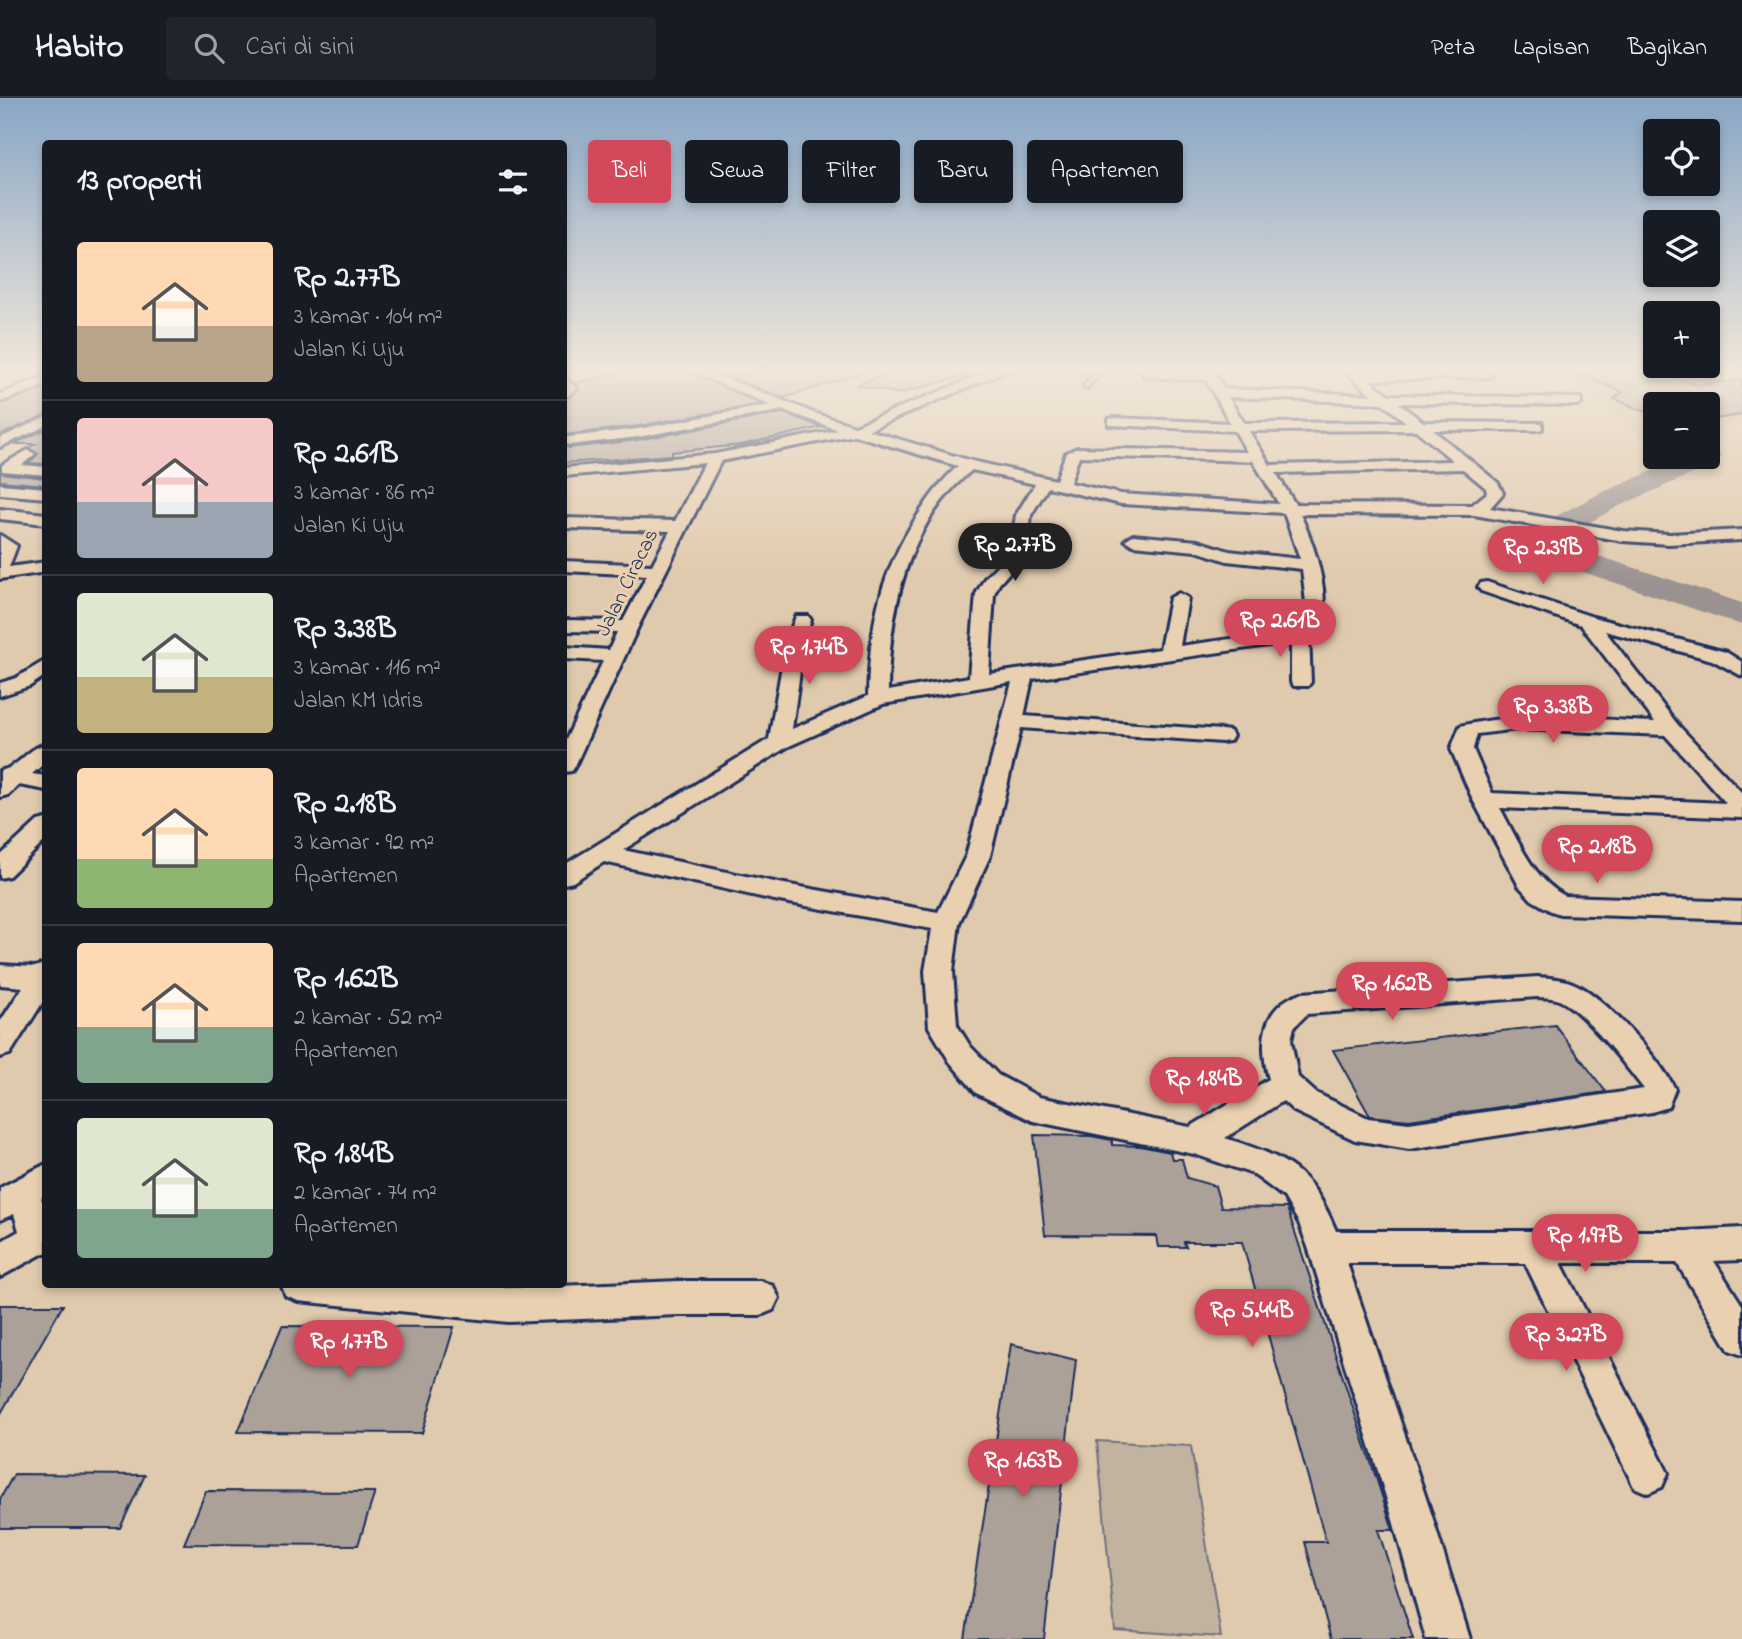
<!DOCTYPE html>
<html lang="id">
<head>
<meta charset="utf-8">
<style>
  :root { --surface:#171b24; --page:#20242c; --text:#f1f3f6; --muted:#9ea1a6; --line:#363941; --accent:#d1495b }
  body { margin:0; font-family:"Indie Flower",sans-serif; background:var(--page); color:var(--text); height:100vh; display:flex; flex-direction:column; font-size:26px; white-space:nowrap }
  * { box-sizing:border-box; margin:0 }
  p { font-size:23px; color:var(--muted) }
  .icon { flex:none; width:38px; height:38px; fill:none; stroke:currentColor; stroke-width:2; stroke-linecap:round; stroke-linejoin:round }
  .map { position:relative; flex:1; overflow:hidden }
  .sheet { position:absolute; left:42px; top:42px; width:525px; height:1148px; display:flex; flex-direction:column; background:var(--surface); border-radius:7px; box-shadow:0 4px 10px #0003 }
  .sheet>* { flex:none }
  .banner { position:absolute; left:588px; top:42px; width:665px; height:63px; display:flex; gap:14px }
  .tools { position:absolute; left:1643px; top:21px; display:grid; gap:14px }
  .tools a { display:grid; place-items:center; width:77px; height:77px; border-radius:7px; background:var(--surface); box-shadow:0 4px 10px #0003; font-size:35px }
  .price { position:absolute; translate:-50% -60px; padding:0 16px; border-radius:24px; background:var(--accent); color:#fff; font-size:23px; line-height:46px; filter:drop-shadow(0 2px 4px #0008) }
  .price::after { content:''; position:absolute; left:50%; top:42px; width:21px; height:16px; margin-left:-10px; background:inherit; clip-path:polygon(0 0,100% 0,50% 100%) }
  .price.active { background:#222; color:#fff }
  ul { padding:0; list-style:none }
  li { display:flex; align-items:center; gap:21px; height:175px; padding:0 35px }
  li+li { border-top:2px solid var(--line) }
  li span { display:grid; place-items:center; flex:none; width:196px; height:140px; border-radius:7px; color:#555 }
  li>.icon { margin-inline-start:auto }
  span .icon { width:84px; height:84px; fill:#fffc; stroke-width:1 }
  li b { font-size:30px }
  h2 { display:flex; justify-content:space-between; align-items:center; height:84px; padding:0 35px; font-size:30px }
  .tag { padding:0 24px; border-radius:7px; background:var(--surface); box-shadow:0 4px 10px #0003; font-size:24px; line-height:63px }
  .tag.active { background:var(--accent); color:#fff }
  header { display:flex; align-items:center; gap:42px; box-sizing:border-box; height:98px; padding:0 35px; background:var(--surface); border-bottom:2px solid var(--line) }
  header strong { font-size:33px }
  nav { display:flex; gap:38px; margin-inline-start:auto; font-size:24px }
  .search { width:490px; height:63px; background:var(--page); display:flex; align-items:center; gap:18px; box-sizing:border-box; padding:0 24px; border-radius:7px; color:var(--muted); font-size:26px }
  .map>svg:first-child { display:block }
  .built { fill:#d0bea7 }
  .green { fill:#c2b3a1; stroke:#6e7180; stroke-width:2 }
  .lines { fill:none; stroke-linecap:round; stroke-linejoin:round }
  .river { fill:#999291; fill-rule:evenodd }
  .building { fill:#aba198; stroke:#1b2f5e; stroke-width:2 }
  .lane-casing { stroke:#1b2f5e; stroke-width:6 }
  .street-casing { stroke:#1b2f5e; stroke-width:6 }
  .path { stroke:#1b2f5e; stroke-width:2.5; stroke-dasharray:1 2.5; stroke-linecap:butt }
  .lane { fill:#e8d0b0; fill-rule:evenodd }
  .street { fill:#e8d0b0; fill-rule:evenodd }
  .labels { text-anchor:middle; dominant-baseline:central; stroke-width:6; stroke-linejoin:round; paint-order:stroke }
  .far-street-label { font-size:21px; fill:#1b2f5e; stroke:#e8d0b0 }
</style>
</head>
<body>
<header>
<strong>Habito</strong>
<div class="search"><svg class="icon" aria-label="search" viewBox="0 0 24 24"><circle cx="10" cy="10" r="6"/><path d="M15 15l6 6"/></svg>Cari di sini</div>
<nav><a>Peta</a><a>Lapisan</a><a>Bagikan</a></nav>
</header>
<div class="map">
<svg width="1742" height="1541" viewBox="0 0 1742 1541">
  <rect width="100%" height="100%" fill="#e0caad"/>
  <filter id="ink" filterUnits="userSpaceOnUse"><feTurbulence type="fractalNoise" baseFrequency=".0143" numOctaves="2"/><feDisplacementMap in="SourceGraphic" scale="14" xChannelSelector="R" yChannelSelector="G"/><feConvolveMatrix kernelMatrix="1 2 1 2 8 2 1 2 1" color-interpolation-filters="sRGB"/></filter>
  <g filter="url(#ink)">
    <path class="built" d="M1568,270H1742V325L1708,332V306H1656L1655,342L1646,343L1588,292Z"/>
    <path class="green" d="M1097,1343L1191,1348L1221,1539L1115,1532Z"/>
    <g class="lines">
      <path class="river" d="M1708,351L1717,353L1721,359L1717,365L1617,409L1567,437L1574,450L1742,505V527L1550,463L1534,434L1539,427L1597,397L1684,359H1708Z"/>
    </g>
    <path class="building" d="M638,270H682L761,306L638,328L564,337V303L579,292L575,285Z
      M755,270H866L867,273L784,300L724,277L755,274Z
      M902,270H944L964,278L899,296L857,287Z
      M1565,270H1652L1696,287L1742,282V317L1708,322V306H1656V318L1614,301L1622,294Z
      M46,290V317L0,337V306Z
      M783,315L822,329L741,347L672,354V357L564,365V348L569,350L638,342Z
      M46,331V366L29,365L38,356L28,350L35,346H14Z
      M0,375L46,380V387L0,383Z
      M1555,927L1606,994L1409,1022L1370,1018L1333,952Z
      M1034,1037L1091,1038L1112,1042V1047L1140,1048L1170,1054L1172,1061H1182L1187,1080L1215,1088L1221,1109L1287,1110L1388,1416L1393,1432H1378L1413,1541H1331L1305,1444H1326L1242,1144H1184L1186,1149H1158L1156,1138L1045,1137Z
      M0,1207H63L0,1317Z
      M282,1228L454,1229L422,1335L238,1334Z
      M1011,1246L1076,1262L1044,1541H965Z
      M14,1376L145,1377L120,1430H0V1401Z
      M206,1393L375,1394L358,1447L184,1446Z"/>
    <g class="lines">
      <g class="lane-casing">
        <path id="lane" d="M947,270L968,272L984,270L974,274L987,280L982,281Z
          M1076,270H1086L1101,274L1087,290L1084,288L1094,275Z"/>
      </g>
      <g class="street-casing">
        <path id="street" d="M684,270H700L814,315L855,328L997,270H1013L868,332L972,363L1056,382L1066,355L1077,350L1247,354L1235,333L1109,327V321L1114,320L1230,325L1206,282L1147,279L1143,278V272L1202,275L1199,270H1211L1224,291L1372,297L1341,270H1354L1360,274L1487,272L1491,273V279L1369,282L1389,297L1581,300V306L1576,307L1398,305L1423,324L1542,325V331L1537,332H1433L1498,385L1503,395L1490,410L1623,433L1669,436L1742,432V442L1669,446L1623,443L1474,417L1300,416C1313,444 1341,517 1309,539L1311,584L1308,588H1294L1291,584V544L1032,581L1024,618L1222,632L1230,633L1233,638L1230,643L1222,644L1021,630L990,758L959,825L953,873L957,927L970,948L998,977L1039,999L1190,1029L1269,981C1259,946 1261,908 1301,895L1537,879C1551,880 1567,881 1579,888C1607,902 1661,963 1675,991L1668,1009L1652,1014L1409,1051L1355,1042L1294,1013L1283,1003L1225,1040C1287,1060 1310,1070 1336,1133H1686L1742,1130V1162L1714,1163L1742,1207V1257L1729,1252L1677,1165H1561L1668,1375L1662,1389L1648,1395L1634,1389L1525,1165H1347L1431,1415L1470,1541H1426L1391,1415L1308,1149L1299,1125L1284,1099L1253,1076L1194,1056L1033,1023L976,995L950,964L929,929L925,873L932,831L779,803L604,764L573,784L564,786V767L769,641L786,545L796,518H808L811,522L804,545L792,631L868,598C870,532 877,485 911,428C925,406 939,385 958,368L854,337L721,363L638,529L575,668L572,673L564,674V646L603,563L564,561V549L609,552L617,534L564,533V522L623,523L647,477L564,473V463L652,467L670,433L564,430V420L675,423L705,365L564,378V370L715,356L838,332L783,312L638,339L569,347L564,345V340L569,339L638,331L770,307ZM1228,299L1382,305L1406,324L1244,325ZM1416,332L1453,363L1270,367L1249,333ZM1079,358L1253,363L1279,406L1121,396L1070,385ZM1463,371L1486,390L1487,395L1472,407L1295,406L1276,375ZM972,372L1035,386L1016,417L1010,454L985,480L976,496L969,579L888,593C889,513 906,426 972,372ZM1048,389L1121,406L1284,415L1300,461L1229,453L1198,443L1133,437L1125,442L1133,447L1196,453L1227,463L1302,471L1306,505L1303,526L1295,532L1180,548L1188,500L1179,495L1170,500L1160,551L989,576L994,496L999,486L1027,454L1031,417ZM1012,584L966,758L938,814L779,785L623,752L787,649L883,606ZM1537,899C1544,900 1553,899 1559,902C1583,912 1627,969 1644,991L1409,1025L1368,1020L1316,995L1298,979L1291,942L1294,929L1307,916Z
          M46,278V287L0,304V296Z
          M564,280L577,290L564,301Z
          M46,319V328L0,349V340Z
          M28,352L35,356L22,367L46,369V377L2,373V367Z
          M0,386L46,390V400L0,396Z
          M0,411L46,416V426L0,421Z
          M0,437L17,448L9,469L46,464V474L0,481Z
          M1487,484L1593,519L1726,554L1742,564V578L1712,562L1605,533L1678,627L1742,695V720L1500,710C1518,742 1532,780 1565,798L1742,804V822L1560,816L1551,813L1532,802L1519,788L1473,702L1451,651L1460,628C1523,612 1590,622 1655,624L1581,527L1481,493L1478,489L1481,485ZM1518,631L1665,637L1726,705L1492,695L1473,651L1477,636Z
          M46,562V577L30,588L0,598V585L16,580Z
          M46,646V664L32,676L46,678V692L19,687L8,697L0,699V673C20,669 27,650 46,646Z
          M46,721V742L9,778L0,780V758L38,723Z
          M46,865V899L10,956L0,959V924L23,889L0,887V867L35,869Z
          M46,1066V1097L41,1100L46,1111V1156H42L0,1179V1144L19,1133L14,1116L0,1122V1090Z
          M679,1183H761L773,1188L779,1200L773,1212L761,1217H679L509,1224L298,1203L286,1198L281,1186H473L509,1190Z"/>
      </g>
      <path class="path" d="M1247,276L1333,278"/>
      <use href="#lane" class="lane"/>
      <use href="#street" class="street"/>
    </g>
  </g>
  <linearGradient id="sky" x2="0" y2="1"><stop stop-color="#88a6c5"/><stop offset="0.56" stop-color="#f1e7da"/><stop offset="1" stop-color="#f1e7da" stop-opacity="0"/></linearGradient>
  <rect width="1742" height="485" fill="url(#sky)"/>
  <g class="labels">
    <g class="far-street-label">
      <text transform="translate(628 485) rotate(-64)">Jalan Ciracas</text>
    </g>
  </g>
</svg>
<div class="tools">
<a><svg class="icon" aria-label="locate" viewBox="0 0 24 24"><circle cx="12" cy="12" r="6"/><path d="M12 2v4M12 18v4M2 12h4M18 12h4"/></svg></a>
<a><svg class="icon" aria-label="layers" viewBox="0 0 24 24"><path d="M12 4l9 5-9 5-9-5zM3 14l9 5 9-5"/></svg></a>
<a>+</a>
<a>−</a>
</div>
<b class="price active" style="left:1015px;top:485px">Rp 2.77B</b>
<b class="price" style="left:1543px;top:488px">Rp 2.39B</b>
<b class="price" style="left:1280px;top:561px">Rp 2.61B</b>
<b class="price" style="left:809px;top:588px">Rp 1.74B</b>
<b class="price" style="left:1553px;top:647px">Rp 3.38B</b>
<b class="price" style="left:1597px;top:787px">Rp 2.18B</b>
<b class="price" style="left:1392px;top:924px">Rp 1.62B</b>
<b class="price" style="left:1204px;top:1019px">Rp 1.84B</b>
<b class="price" style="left:1585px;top:1176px">Rp 1.97B</b>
<b class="price" style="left:1252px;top:1251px">Rp 5.44B</b>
<b class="price" style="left:1566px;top:1275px">Rp 3.27B</b>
<b class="price" style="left:349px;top:1282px">Rp 1.77B</b>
<b class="price" style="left:1023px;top:1401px">Rp 1.63B</b>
<div class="banner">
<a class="tag active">Beli</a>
<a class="tag">Sewa</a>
<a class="tag">Filter</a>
<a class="tag">Baru</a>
<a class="tag">Apartemen</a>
</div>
<section class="sheet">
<h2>13 properti<svg class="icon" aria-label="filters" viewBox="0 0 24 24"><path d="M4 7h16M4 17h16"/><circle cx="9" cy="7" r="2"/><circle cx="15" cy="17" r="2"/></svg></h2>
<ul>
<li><span style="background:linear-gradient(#ffd9b3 60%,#b9a48a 0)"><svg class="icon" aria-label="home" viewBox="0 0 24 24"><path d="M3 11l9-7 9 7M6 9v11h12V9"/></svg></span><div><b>Rp 2.77B</b><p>3 kamar · 104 m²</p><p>Jalan Ki Uju</p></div></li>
<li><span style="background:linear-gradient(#f6c9c9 60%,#9aa5b1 0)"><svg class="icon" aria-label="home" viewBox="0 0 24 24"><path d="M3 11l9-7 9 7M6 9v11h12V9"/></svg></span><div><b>Rp 2.61B</b><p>3 kamar · 86 m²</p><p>Jalan Ki Uju</p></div></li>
<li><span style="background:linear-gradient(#dfe7d0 60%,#c2b280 0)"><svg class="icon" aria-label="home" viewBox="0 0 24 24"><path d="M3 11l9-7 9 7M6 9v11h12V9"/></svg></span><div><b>Rp 3.38B</b><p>3 kamar · 116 m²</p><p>Jalan KM Idris</p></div></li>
<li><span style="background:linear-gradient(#ffd9b3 65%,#8fb573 0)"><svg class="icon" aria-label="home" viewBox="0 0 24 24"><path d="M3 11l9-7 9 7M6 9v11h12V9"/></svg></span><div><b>Rp 2.18B</b><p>3 kamar · 92 m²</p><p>Apartemen</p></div></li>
<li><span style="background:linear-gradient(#ffd9b3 60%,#7fa58c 0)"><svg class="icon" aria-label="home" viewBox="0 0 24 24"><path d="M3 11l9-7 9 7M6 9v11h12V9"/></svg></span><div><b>Rp 1.62B</b><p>2 kamar · 52 m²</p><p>Apartemen</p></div></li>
<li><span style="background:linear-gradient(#dfe7d0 65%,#7fa58c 0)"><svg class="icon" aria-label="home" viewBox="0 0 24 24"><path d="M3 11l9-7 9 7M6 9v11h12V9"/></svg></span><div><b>Rp 1.84B</b><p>2 kamar · 74 m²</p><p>Apartemen</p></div></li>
</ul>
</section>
</div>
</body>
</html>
